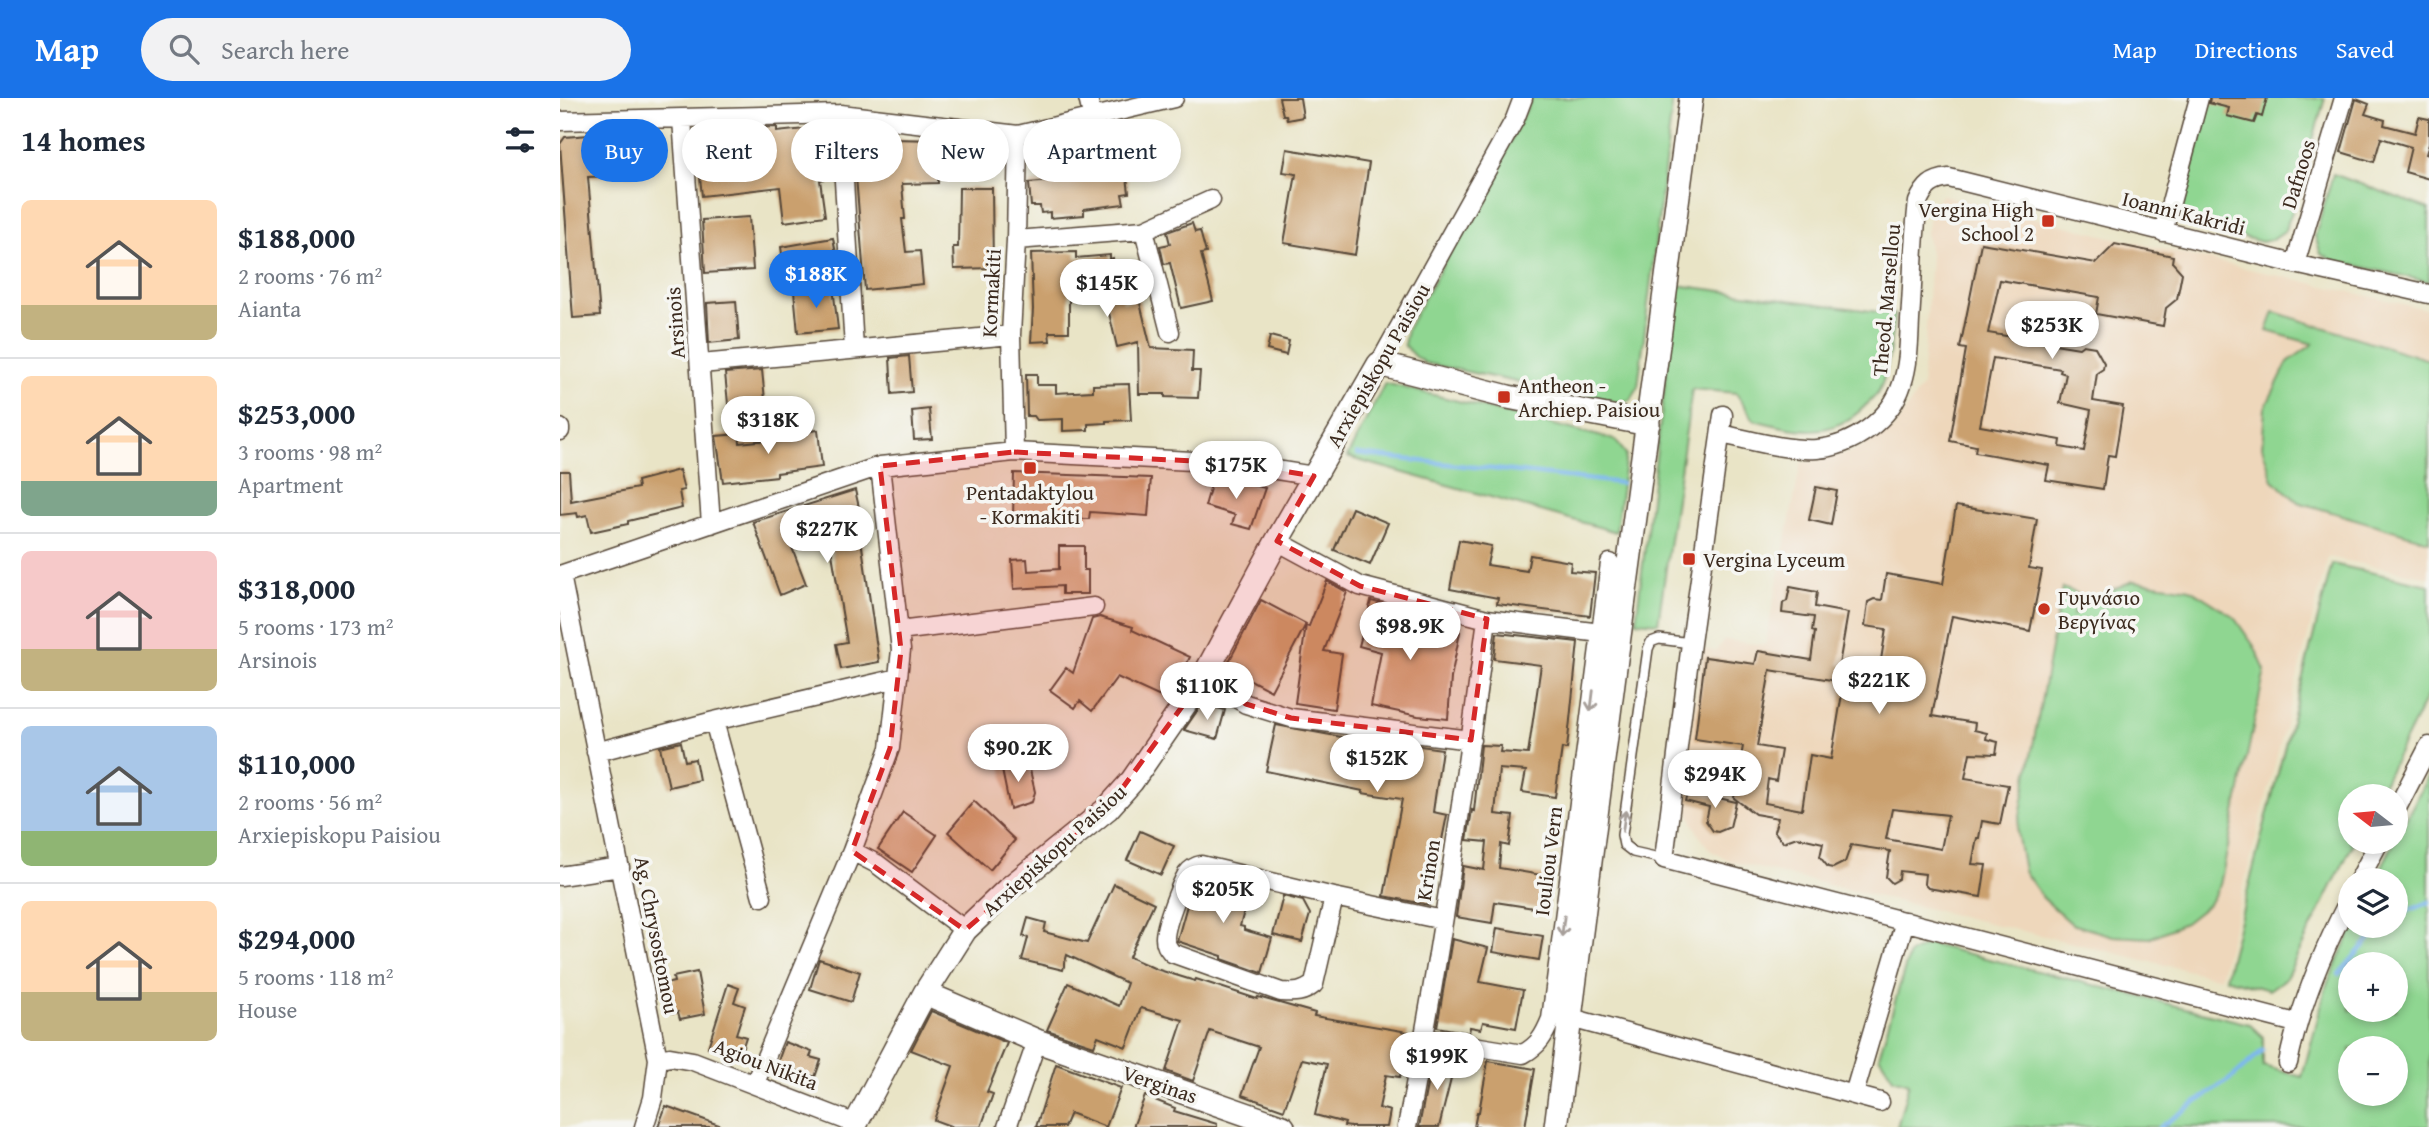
<!DOCTYPE html>
<html lang="en">
<head>
<meta charset="utf-8">
<style>
  :root { --surface:#fff; --page:#f2f2f3; --text:#1f2937; --muted:#747a83; --line:#e0e1e3; --accent:#1a73e8 }
  body { margin:0; font-family:"Gentium Book Plus",serif; background:var(--page); color:var(--text); height:100vh; display:flex; flex-direction:column; font-size:26px; white-space:nowrap }
  * { box-sizing:border-box; margin:0 }
  p { font-size:23px; color:var(--muted) }
  .icon { flex:none; width:38px; height:38px; fill:none; stroke:currentColor; stroke-width:2; stroke-linecap:round; stroke-linejoin:round }
  .map { position:relative; flex:1; overflow:hidden }
  .details { display:flex; flex-direction:column; background:var(--surface); width:560px }
  .details>* { flex:none }
  .top-card { position:absolute; left:21px; top:21px; width:665px; height:63px; display:flex; gap:14px }
  .needle { width:46px; rotate:286deg }
  .controls { position:absolute; left:1778px; top:686px; display:grid; gap:14px }
  .controls a { display:grid; place-items:center; width:70px; height:70px; border-radius:50%; background:var(--surface); box-shadow:0 4px 10px #0003; font-size:35px }
  .price { position:absolute; translate:-50% -60px; padding:0 16px; border-radius:24px; background:#fff; color:#222; font-size:23px; line-height:46px; filter:drop-shadow(0 2px 4px #0008) }
  .price::after { content:''; position:absolute; left:50%; top:42px; width:21px; height:16px; margin-left:-10px; background:inherit; clip-path:polygon(0 0,100% 0,50% 100%) }
  .price.active { background:var(--accent); color:#fff }
  ul { padding:0; list-style:none }
  li { display:flex; align-items:center; gap:21px; height:175px; padding:0 21px }
  li+li { border-top:2px solid var(--line) }
  li span { display:grid; place-items:center; flex:none; width:196px; height:140px; border-radius:10px; color:#555 }
  li>.icon { margin-inline-start:auto }
  span .icon { width:84px; height:84px; fill:#fffc; stroke-width:1 }
  li b { font-size:30px }
  h2 { display:flex; justify-content:space-between; align-items:center; height:84px; padding:0 21px; font-size:30px }
  .chip { padding:0 24px; border-radius:32px; background:var(--surface); box-shadow:0 4px 10px #0003; font-size:24px; line-height:63px }
  .chip.active { background:var(--accent); color:#fff }
  header { display:flex; align-items:center; gap:42px; box-sizing:border-box; height:98px; padding:0 35px; background:var(--accent); color:#fff }
  header strong { font-size:33px }
  nav { display:flex; gap:38px; margin-inline-start:auto; font-size:24px }
  .search { width:490px; height:63px; background:var(--page); display:flex; align-items:center; gap:18px; box-sizing:border-box; padding:0 24px; border-radius:38px; color:var(--muted); font-size:26px }
  main { display:flex; flex:1; min-height:0 }
  .map>svg:first-child { display:block }
  .built { fill:#eed7bb }
  .green { fill:#8fd691; stroke:#658058; stroke-width:2; fill-rule:evenodd }
  .lines { fill:none; stroke-linecap:round; stroke-linejoin:round }
  .stream { stroke:#7db7ee; stroke-width:4.5 }
  .building { fill:#caa06e; fill-rule:evenodd }
  .service-casing { stroke:#554637; stroke-width:12 }
  .minor-casing { stroke:#554637; stroke-width:21 }
  .tertiary-casing { stroke:#554637; stroke-width:26 }
  .service { stroke:#fff; stroke-width:9 }
  .minor { stroke:#fff; stroke-width:18 }
  .tertiary { stroke:#fff; stroke-width:23 }
  .oneway { stroke:#a79f9a }
  .marked { fill:#d62828; fill-opacity:0.2; stroke:#d62828; stroke-width:5; stroke-dasharray:14 9; stroke-linejoin:round }
  .poi-dot { fill:#c8321e; stroke:#f6f6f2; stroke-width:2.5 }
  .labels { text-anchor:middle; dominant-baseline:central; stroke-width:7; stroke-linejoin:round; paint-order:stroke }
  .street-label { font-size:21px; fill:#3b2a1e; stroke:#f6f6f2 }
  .poi-label { font-size:21px; fill:#3b2a1e; stroke:#f6f6f2; text-anchor:start }
</style>
</head>
<body>
<header>
<strong>Map</strong>
<div class="search"><svg class="icon" aria-label="search" viewBox="0 0 24 24"><circle cx="10" cy="10" r="6"/><path d="M15 15l6 6"/></svg>Search here</div>
<nav><a>Map</a><a>Directions</a><a>Saved</a></nav>
</header>
<main>
<section class="details">
<h2>14 homes<svg class="icon" aria-label="filters" viewBox="0 0 24 24"><path d="M4 7h16M4 17h16"/><circle cx="9" cy="7" r="2"/><circle cx="15" cy="17" r="2"/></svg></h2>
<ul>
<li><span style="background:linear-gradient(#ffd9b3 75%,#c2b280 0)"><svg class="icon" aria-label="home" viewBox="0 0 24 24"><path d="M3 11l9-7 9 7M6 9v11h12V9"/></svg></span><div><b>$188,000</b><p>2 rooms · 76 m²</p><p>Aianta</p></div></li>
<li><span style="background:linear-gradient(#ffd9b3 75%,#7fa58c 0)"><svg class="icon" aria-label="home" viewBox="0 0 24 24"><path d="M3 11l9-7 9 7M6 9v11h12V9"/></svg></span><div><b>$253,000</b><p>3 rooms · 98 m²</p><p>Apartment</p></div></li>
<li><span style="background:linear-gradient(#f6c9c9 70%,#c2b280 0)"><svg class="icon" aria-label="home" viewBox="0 0 24 24"><path d="M3 11l9-7 9 7M6 9v11h12V9"/></svg></span><div><b>$318,000</b><p>5 rooms · 173 m²</p><p>Arsinois</p></div></li>
<li><span style="background:linear-gradient(#a9c7e8 75%,#8fb573 0)"><svg class="icon" aria-label="home" viewBox="0 0 24 24"><path d="M3 11l9-7 9 7M6 9v11h12V9"/></svg></span><div><b>$110,000</b><p>2 rooms · 56 m²</p><p>Arxiepiskopu Paisiou</p></div></li>
<li><span style="background:linear-gradient(#ffd9b3 65%,#c2b280 0)"><svg class="icon" aria-label="home" viewBox="0 0 24 24"><path d="M3 11l9-7 9 7M6 9v11h12V9"/></svg></span><div><b>$294,000</b><p>5 rooms · 118 m²</p><p>House</p></div></li>
</ul>
</section>
<div class="map">
<svg width="1869" height="1029" viewBox="0 0 1869 1029">
  <rect width="100%" height="100%" fill="#f6f6f2"/>
  <filter id="ink" filterUnits="userSpaceOnUse"><feTurbulence type="fractalNoise" baseFrequency=".0143" numOctaves="2"/><feDisplacementMap in="SourceGraphic" scale="14" xChannelSelector="R" yChannelSelector="G"/><feConvolveMatrix kernelMatrix="1 2 1 2 8 2 1 2 1" color-interpolation-filters="sRGB"/></filter>
  <filter id="wash" filterUnits="userSpaceOnUse"><feTurbulence type="fractalNoise" baseFrequency=".00686" numOctaves="4" result="noise"/><feDisplacementMap in="SourceGraphic" scale="28" xChannelSelector="R" yChannelSelector="G"/><feGaussianBlur stdDeviation="1.57" result="paint"/><feColorMatrix in="noise" values="0 0 0 0 0 0 0 0 0 0 0 0 0 0 0 0 0 1.4 0 .05"/><feComposite in="paint" operator="in"/></filter>
  <g filter="url(#wash)">
    <rect width="100%" height="100%" fill="#e9e4c6"/>
    <path class="built" d="M1382,97L1567,143L1869,212V479L1768,459L1660,880L1173,764L1151,753L1138,736L1123,700L1142,551L1156,553L1164,542L1205,547L1241,365L1291,354L1333,331L1362,288L1371,160L1366,135L1371,110Z"/>
    <path class="green" d="M972,0H1113L1078,289L1071,302L1058,305L865,265L854,258L844,247L847,231L934,75Z
      M1651,0H1765L1732,114L1724,134L1714,141L1702,144L1635,126L1622,120L1621,110Z
      M1773,76L1869,111V184L1772,162L1761,156L1755,138Z
      M1117,187L1334,216C1331,238 1329,278 1317,296C1314,300 1309,304 1305,308C1272,342 1236,333 1194,322L1176,295L1132,291L1098,525L1076,523Z
      M1714,214L1869,262V443L1738,404L1713,382L1702,349L1705,310L1728,264L1753,246L1707,233Z
      M825,285L1055,342L1066,356L1056,434L787,359Z
      M1772,466L1869,487V594L1817,698H1790V744H1794L1726,880L1709,892L1665,880Z
      M1573,483L1630,491L1673,518L1694,548L1705,572L1660,787L1649,806L1625,825L1590,840L1553,838L1512,826L1483,800L1464,773L1457,734L1502,490L1517,495L1513,517L1546,494Z
      M1869,676V1029H1337L1349,985L1333,980L1319,958L1349,856L1369,846L1689,926L1703,939V968L1742,979L1767,886L1794,828H1836V782H1815ZM1790,866H1836V912H1790ZM1790,950H1836V996H1790Z"/>
    <g class="lines">
      <path class="stream" d="M797,356L1061,385
        M1836,818L1869,804
        M1779,876L1821,828
        M1600,1029L1673,979L1703,952"/>
    </g>
    <g id="blocks">
      <path class="building" d="M719,0H740L743,19L727,22L726,17H723Z
        M1650,0H1707L1702,19L1697,17L1694,25L1667,18L1669,10L1649,5Z
        M1796,1L1809,6L1805,16L1825,22L1824,27L1855,35L1859,19L1869,21V46L1866,56L1869,57V81L1845,74L1851,49L1821,40L1814,64L1781,54Z
        M217,29V34L255,30L265,41L260,42L265,81L260,82L265,118L224,124L220,89L142,98L138,61L143,60L141,41H147L146,37L153,36L152,31Z
        M41,33H72V37H82L83,53L74,57V77L28,79L40,218L13,220L0,46L5,39L41,36Z
        M330,36L331,41L378,42V85L342,86L345,121H342L346,154L360,153L363,186L305,192L293,40Z
        M727,51L809,65L795,157L724,145L736,76L723,74Z
        M559,66L560,80L567,79L569,95L562,96L564,106L524,111V117L490,120V114L481,115L480,108H471L469,85L523,80L522,70Z
        M399,90H432L433,170L394,171L393,149H398Z
        M189,119L193,172L145,175L142,122Z
        M632,125L635,134L640,133L646,155L641,156L653,203L621,210L610,165L604,166L600,148L610,146L607,134Z
        M273,140L277,161L224,170L221,149Z
        M1421,145L1536,165L1555,146L1613,158L1612,164L1622,175L1617,201L1606,210L1603,228L1536,216L1539,199L1440,182L1428,235L1519,250L1523,247L1535,249L1544,265L1543,271L1537,275L1533,303L1563,308L1555,358L1548,357L1543,391L1486,382L1489,367L1415,354L1416,348L1390,343L1406,251L1400,250ZM1433,260L1501,271L1500,274L1506,276L1500,305L1531,312L1524,353L1500,349L1501,342L1420,328Z
        M516,154V160L550,157V161L553,160L554,175H561L563,204L579,201L591,250L633,252L632,273H640L638,300L605,299V296H579L578,244L557,249L543,189L509,194V234H489L490,243L471,244L473,211L471,155Z
        M273,189L278,231L238,235L234,193Z
        M176,203L179,242L149,245L147,205Z
        M710,238L729,243L726,257L707,252Z
        M349,258L352,294L332,296L330,260Z
        M202,272L205,302L199,303L200,319L187,320L186,304L168,306L165,275Z
        M466,276H477V287H496V295L533,293V287L569,286L571,322L546,323V325L528,326V332L503,333V321L477,322L474,318H467Z
        M369,311L372,341L354,342L352,313Z
        M258,332L262,369L217,375V378L163,384L156,338L179,336L180,345L216,341L215,338Z
        M119,372L124,392L119,393L122,410L68,423V426L31,434L27,417L18,419L17,415L0,417V373H9L11,403L78,390L77,383Z
        M454,375L591,380L588,418L530,414L529,421L453,420Z
        M653,380L678,387L679,384L705,390L691,431L672,426L675,417L645,408Z
        M1256,389L1277,393L1271,427L1249,422Z
        M295,392L303,427L299,428L319,564L281,571L276,546L287,544L269,438L231,447L246,486L220,497L193,424Z
        M1396,408L1477,421L1469,470L1482,472L1470,533L1392,518L1372,618L1415,625L1414,632L1427,635L1426,641L1438,644L1436,656L1410,655L1405,680L1448,687L1440,726L1422,723L1419,740H1417L1412,766L1426,767L1421,799L1368,790L1364,786L1365,776L1340,773L1339,781L1332,785L1326,779L1330,753L1291,747L1285,764L1273,770L1268,769L1260,759L1263,745L1237,739L1223,744L1214,733L1218,720L1195,716L1174,700L1183,648L1135,641L1145,559L1195,566L1198,553L1251,562L1255,534L1252,533L1254,519L1222,515L1223,505L1227,503L1230,489L1257,494L1255,509L1288,515L1279,567L1319,574L1326,531L1305,528L1308,504L1314,501L1322,502L1326,476L1383,486ZM1210,572L1284,584L1271,661L1250,657L1242,712L1205,705L1208,681L1216,683L1221,652L1197,648ZM1332,711L1388,717L1381,751L1326,741Z
        M792,410L828,425L810,467L774,452Z
        M899,442L931,448L927,467L967,473L970,457L1011,464L1010,473L1035,475L1030,518L937,506L938,500L890,491Z
        M499,448H524V472H528V496H502V488L454,491L452,462L467,461L468,473L499,471Z
        M767,483L787,494L764,553L782,556L774,611L735,605L746,527L749,528Z
        M701,502L746,526L711,593L666,569Z
        M811,503L854,514L851,525L900,534L891,580L888,621L858,618L811,608L821,554L799,548Z
        M540,519L573,529L572,532L630,559L609,603L557,579L532,613L520,603L515,610L490,592L506,570L513,575L532,521Z
        M937,535L1018,544L1007,651L1002,650L995,699L962,694L966,673L939,671L935,716L953,718L949,748L941,746L939,770L993,779L987,812L935,804L932,825L896,819L903,768L924,772L927,744L907,742L912,712L914,713L921,647L941,648L940,654L968,656L981,567L934,561Z
        M642,606L665,612L657,641L624,632Z
        M716,627L809,644L810,641L882,651L873,714L887,717L869,807L824,798L842,701L802,695L803,693L706,673Z
        M121,644L125,663L135,661L139,682L109,689L100,649Z
        M463,663L470,672L475,694L472,704L450,711L441,667Z
        M1128,693L1176,704L1170,729L1158,734L1153,733L1146,723L1149,709L1125,703Z
        M414,703L455,742L430,772L388,734Z
        M343,714L377,737L352,774L318,751Z
        M580,733L614,748L601,777L567,762Z
        M641,779L690,791L680,828L684,829V832L712,840L702,875L662,861V858L617,843L629,800L637,782Z
        M554,786L594,805L569,859L596,871L635,883L636,881L697,901L698,899L755,915L754,918L848,934L840,979L826,977L819,1010L830,1013L827,1029H791L784,1028L785,1025L755,1017L767,966L742,961L724,1012L682,997L699,949L650,933L633,983L606,973L623,922L581,910L566,949L538,938L534,948L487,932L508,885L559,908L567,885L507,857L503,872L462,862L468,840L463,838L468,820L486,825L484,834L527,845Z
        M723,798L743,803L750,816L742,844L713,837Z
        M937,830L983,838L979,862L933,854Z
        M892,841L928,850L920,884L963,892L956,930L923,924L921,931L910,929L909,935L877,929Z
        M259,861L300,874L291,904L250,891Z
        M137,874L145,916L120,921L118,914L111,915L105,886L114,884L113,879Z
        M168,886L179,890L174,904L185,908L176,936L186,939L182,951L165,946L163,954L148,949Z
        M371,913L447,945L427,994L433,996L421,1029H393L374,1022L393,968L351,952Z
        M225,944L252,954L250,959L261,962L255,979L217,966Z
        M878,957L896,961L879,1029H859L870,971L874,972Z
        M928,963L975,971L965,1029H914L917,1014H919Z
        M496,966L561,990L546,1029L510,1015L504,1029H476Z
        M585,998L615,1010L614,1013L657,1026V1029H573Z
        M106,1008L159,1027V1029H98Z"/>
    </g>
  </g>
  <g filter="url(#ink)">
    <use href="#blocks" fill-opacity="0" stroke="#554637" stroke-width="2"/>
    <g class="lines">
      <g class="service-casing">
        <path id="service" d="M1104,761L1073,754L1064,747L1062,737L1088,551L1091,544L1099,541L1131,545"/>
      </g>
      <g class="minor-casing">
        <path id="minor" d="M528,0L533,21
          M280,16L294,251
          M122,21L151,426
          M0,23L280,16L458,37L614,0
          M584,132L610,234
          M1603,134L1639,0
          M456,142L584,132L651,102
          M1735,166L1784,0
          M141,266L451,237
          M819,266L955,21L963,0
          M1163,317L1131,545L1104,761L1736,925
          M0,330V333
          M1161,336C1191,342 1226,353 1257,351C1293,348 1331,321 1342,286C1349,265 1349,243 1350,222C1353,183 1353,143 1358,104C1365,88 1372,82 1389,80L1735,166L1869,196
          M454,354L451,237L456,142L458,37
          M717,443L800,488L927,521L1041,535
          M0,477L320,368L454,354L672,365L754,378
          M1,477L98,961L93,1000L84,1029
          M339,533L534,509
          M643,580L686,606L731,620L911,642
          M154,623L202,799
          M36,654L154,623L338,580
          M1836,712L1869,648
          M292,753L330,650L341,552L320,368
          M0,778L60,769
          M1799,782L1819,744
          M774,799L754,886C743,895 735,895 721,894L612,855C608,850 605,847 605,840C605,827 620,788 627,776C631,771 635,768 641,767L774,799L883,822
          M1011,920L1320,1004
          M864,940L963,956C979,947 984,938 991,921L1050,465
          M98,961L110,959L133,963L296,1026
          M1728,965C1740,907 1763,852 1790,800
          M195,985L292,753L317,766L405,832
          M1294,996L1345,823
          M447,1029L477,943
          M847,1029C880,861 904,691 927,521"/>
      </g>
      <g class="tertiary-casing">
        <path id="tertiary" d="M365,895L477,943L723,1029
          M294,1029L365,895L405,832L448,791L547,711L572,683L643,580L717,443L819,266L948,299L1088,326
          M996,1029L1056,561L1131,0"/>
      </g>
      <use href="#service" class="service"/>
      <use href="#minor" class="minor"/>
      <use href="#tertiary" class="tertiary"/>
    </g>
    <defs><path id="oneway-shaft" d="M-6 0H5M1.5-3L5.5 0L1.5 3" fill="none" stroke-width="1.6" stroke-linecap="round" stroke-linejoin="round" transform="scale(1.75)"/></defs>
    <g class="oneway">
      <use href="#oneway-shaft" transform="translate(1032 603) rotate(97)"/>
      <use href="#oneway-shaft" transform="translate(1064 723) rotate(-82)"/>
      <use href="#oneway-shaft" transform="translate(1003 828) rotate(97)"/>
    </g>
  </g>
  <path class="marked" d="M454,354L672,365L754,378L717,443L800,488L927,521L911,642L731,620L686,606L643,580L547,711L405,832L292,753L330,650L341,552L320,368Z"/>
  <g class="poi-dot">
    <rect x="1481" y="116" width="14" height="14" rx="3.5"/>
    <rect x="937" y="292" width="14" height="14" rx="3.5"/>
    <rect x="463" y="363" width="14" height="14" rx="3.5"/>
    <rect x="1122" y="454" width="14" height="14" rx="3.5"/>
    <circle cx="1484" cy="511" r="7"/>
  </g>
  <g class="labels">
    <g class="street-label">
      <text transform="translate(1738 76) rotate(-73)">Dafnoos</text>
      <text transform="translate(1624 115) rotate(14)">Ioanni Kakridi</text>
      <text transform="translate(431 195) rotate(-87)">Kormakiti</text>
      <text transform="translate(1326 202) rotate(-85)">Theod. Marsellou</text>
      <text transform="translate(115 225) rotate(-94)">Arsinois</text>
      <text transform="translate(818 267) rotate(-60)">Arxiepiskopu Paisiou</text>
      <text transform="translate(494 752) rotate(-42)">Arxiepiskopu Paisiou</text>
      <text transform="translate(988 763) rotate(-83)">Iouliou Vern</text>
      <text transform="translate(868 772) rotate(-81)">Krinon</text>
      <text transform="translate(97 837) rotate(79)">Ag. Chrysostomou</text>
      <text transform="translate(206 966) rotate(21)">Agiou Nikita</text>
      <text transform="translate(600 986) rotate(19)">Verginas</text>
    </g>
    <g class="poi-label">
      <text x="1474" y="111" text-anchor="end">Vergina High<tspan x="1474" dy="24">School 2</tspan></text>
      <text x="958" y="287">Antheon -<tspan x="958" dy="24">Archiep. Paisiou</tspan></text>
      <text x="470" y="394" text-anchor="middle">Pentadaktylou<tspan x="470" dy="24">- Kormakiti</tspan></text>
      <text x="1143" y="461">Vergina Lyceum</text>
      <text x="1498" y="499">Γυμνάσιο<tspan x="1498" dy="24">Βεργίνας</tspan></text>
    </g>
  </g>
</svg>
<div class="controls">
<a><svg class="needle" viewBox="-14 -14 28 28"><path d="M0-13l5 13h-10z" fill="#e53935"/><path d="M0 13l5-13h-10z" fill="#747a83"/></svg></a>
<a><svg class="icon" aria-label="layers" viewBox="0 0 24 24"><path d="M12 4l9 5-9 5-9-5zM3 14l9 5 9-5"/></svg></a>
<a>+</a>
<a>−</a>
</div>
<b class="price active" style="left:256px;top:212px">$188K</b>
<b class="price" style="left:547px;top:221px">$145K</b>
<b class="price" style="left:1492px;top:263px">$253K</b>
<b class="price" style="left:208px;top:358px">$318K</b>
<b class="price" style="left:676px;top:403px">$175K</b>
<b class="price" style="left:267px;top:467px">$227K</b>
<b class="price" style="left:850px;top:564px">$98.9K</b>
<b class="price" style="left:1319px;top:618px">$221K</b>
<b class="price" style="left:647px;top:624px">$110K</b>
<b class="price" style="left:458px;top:686px">$90.2K</b>
<b class="price" style="left:817px;top:696px">$152K</b>
<b class="price" style="left:1155px;top:712px">$294K</b>
<b class="price" style="left:663px;top:827px">$205K</b>
<b class="price" style="left:877px;top:994px">$199K</b>
<div class="top-card">
<a class="chip active">Buy</a>
<a class="chip">Rent</a>
<a class="chip">Filters</a>
<a class="chip">New</a>
<a class="chip">Apartment</a>
</div>
</div>
</main>
</body>
</html>
